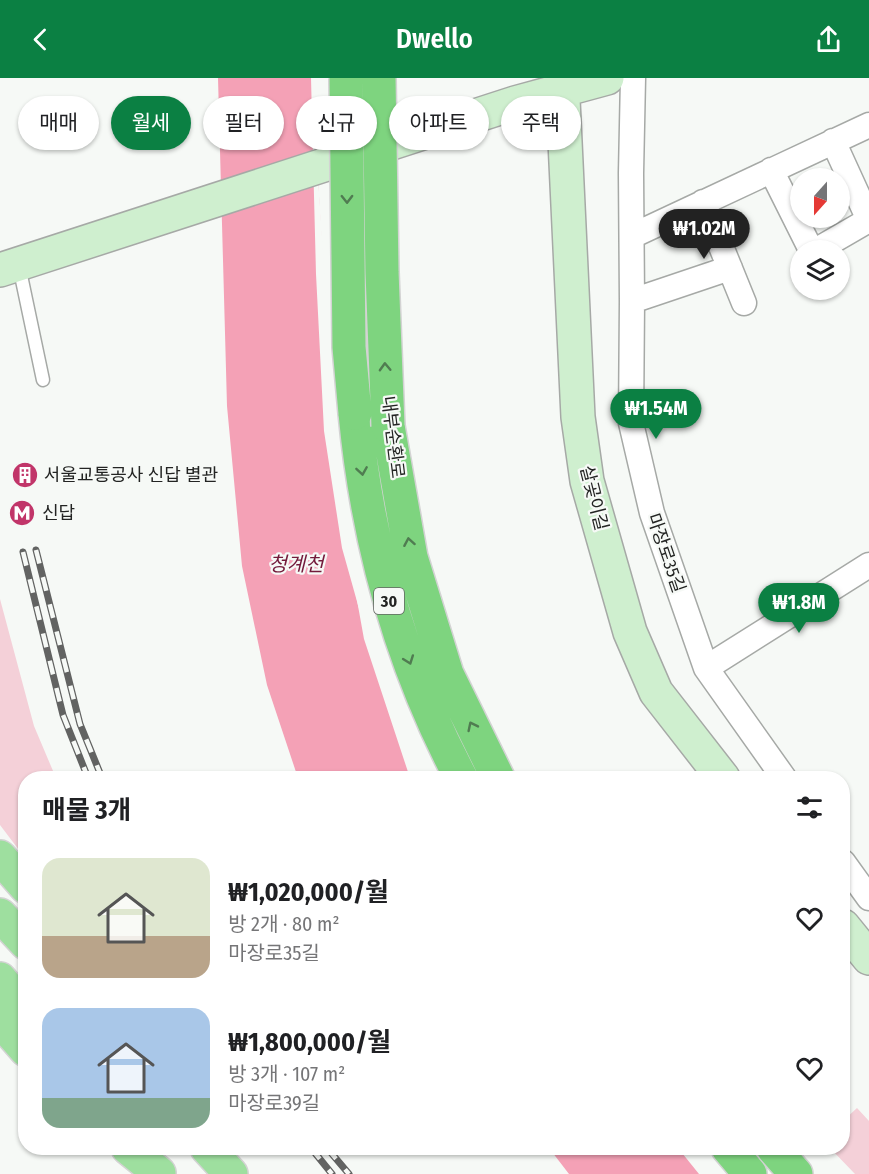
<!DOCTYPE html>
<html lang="ko">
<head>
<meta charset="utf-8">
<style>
  :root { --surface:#fff; --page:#f2f2f2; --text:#202124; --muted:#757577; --accent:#0b8043 }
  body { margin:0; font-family:"Fira Sans Condensed","Noto Sans KR",sans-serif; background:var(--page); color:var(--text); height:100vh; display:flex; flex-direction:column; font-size:22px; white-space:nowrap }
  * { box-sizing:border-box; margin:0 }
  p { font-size:20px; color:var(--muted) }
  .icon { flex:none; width:33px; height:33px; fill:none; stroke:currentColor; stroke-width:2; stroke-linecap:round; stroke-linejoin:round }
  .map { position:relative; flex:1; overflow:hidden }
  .details { position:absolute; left:18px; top:693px; width:832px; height:384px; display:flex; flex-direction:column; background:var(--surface); border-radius:24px; box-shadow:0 2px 4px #0004 }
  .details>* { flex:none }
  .guide { position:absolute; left:18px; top:18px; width:834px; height:54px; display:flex; gap:12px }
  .needle { width:39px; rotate:201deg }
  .tools { position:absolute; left:790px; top:90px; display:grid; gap:12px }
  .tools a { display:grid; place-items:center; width:60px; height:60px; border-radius:50%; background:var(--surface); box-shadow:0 2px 4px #0004; font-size:30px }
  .price { position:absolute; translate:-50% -51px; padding:0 14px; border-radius:21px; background:var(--accent); color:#fff; font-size:20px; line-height:39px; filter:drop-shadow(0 2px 3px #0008) }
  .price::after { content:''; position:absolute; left:50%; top:36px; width:18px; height:14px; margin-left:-9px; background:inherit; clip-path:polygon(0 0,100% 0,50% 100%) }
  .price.on { background:#222; color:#fff }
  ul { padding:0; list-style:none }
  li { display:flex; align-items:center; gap:18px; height:150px; padding:0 24px }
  li span { display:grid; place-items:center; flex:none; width:168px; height:120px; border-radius:18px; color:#555 }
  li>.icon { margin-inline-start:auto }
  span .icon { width:72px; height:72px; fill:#fffc; stroke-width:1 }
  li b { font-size:26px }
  h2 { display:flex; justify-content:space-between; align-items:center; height:72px; padding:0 24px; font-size:26px }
  .chip { padding:0 21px; border-radius:27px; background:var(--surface); box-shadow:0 2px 4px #0004; font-size:21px; line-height:54px }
  .chip.on { background:var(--accent); color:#fff }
  header { display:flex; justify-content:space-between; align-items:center; height:78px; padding:0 24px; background:var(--accent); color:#fff; font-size:27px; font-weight:600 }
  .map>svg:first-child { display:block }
  .green { fill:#f4d0d8 }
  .water { fill:#f4a1b6 }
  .pier { fill:#f6f9f6 }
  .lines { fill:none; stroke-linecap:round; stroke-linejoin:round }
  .service-casing { stroke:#a6a9a6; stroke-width:15 }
  .minor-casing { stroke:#a6a9a6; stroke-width:27 }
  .secondary-casing { stroke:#a6a9a6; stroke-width:36 }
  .primary-casing { stroke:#d3d3d3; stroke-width:36 }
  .trunk-casing { stroke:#d3d3d3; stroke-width:36 }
  .service { stroke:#fff; stroke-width:12 }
  .minor { stroke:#fff; stroke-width:24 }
  .secondary { stroke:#cfefcf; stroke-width:33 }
  .primary { stroke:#9edf9f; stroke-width:33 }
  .trunk { stroke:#7ed47f; stroke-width:33 }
  .rail-casing { stroke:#626362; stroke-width:7 }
  .rail { stroke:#f6f9f6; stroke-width:4.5; stroke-dasharray:14; stroke-linecap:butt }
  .trunk-bridge-casing { stroke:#d3d3d3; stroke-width:36; stroke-linecap:butt }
  .trunk-bridge { stroke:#7ed47f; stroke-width:33 }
  .oneway { stroke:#507c51 }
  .labels { text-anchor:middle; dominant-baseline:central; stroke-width:4.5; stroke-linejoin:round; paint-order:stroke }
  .shield { fill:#f6f9f6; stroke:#626462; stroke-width:1.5 }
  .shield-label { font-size:16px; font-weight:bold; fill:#232423 }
  .street-label { font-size:18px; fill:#232423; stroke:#f6f9f6 }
  .poi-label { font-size:18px; fill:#232423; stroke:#f6f9f6; text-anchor:start }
  .water-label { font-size:20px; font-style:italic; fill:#731a3b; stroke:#f6f9f6 }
</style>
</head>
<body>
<header><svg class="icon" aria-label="back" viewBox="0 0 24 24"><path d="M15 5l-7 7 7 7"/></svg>Dwello<svg class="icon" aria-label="share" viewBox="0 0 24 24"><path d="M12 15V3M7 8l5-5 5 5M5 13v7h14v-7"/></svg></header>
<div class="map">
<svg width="869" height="1096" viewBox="0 0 869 1096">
  <rect width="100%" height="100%" fill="#f6f9f6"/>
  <path class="green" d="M0,521L34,648L56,700H26L25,780L0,747Z
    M857,1030L869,1043V1096H855L830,1070H843V1043Z"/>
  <path class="water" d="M218,0H312L336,406L364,561L410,700H298L267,607L242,488L227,328Z
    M549,1070H678L699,1096H569Z"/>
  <path class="pier" d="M311,0H315L318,99L339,406L365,552L342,470L324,353L316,196Z"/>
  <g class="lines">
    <g class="service-casing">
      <path id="service" d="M19,188L43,302"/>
    </g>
    <g class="minor-casing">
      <path id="minor" d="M633,0L631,95L632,223L631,345L652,435L706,590L784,700
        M833,63L869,142
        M771,92L811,172
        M703,124L744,225
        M632,158L869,47
        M817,172L869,142
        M632,223L730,190
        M706,590L869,487
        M843,784L869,820"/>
    </g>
    <g class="secondary-casing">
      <path id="secondary" d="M562,0L578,339L587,403L630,554L656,614L723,700
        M0,192L515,25L607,0
        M843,848L869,880"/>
    </g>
    <g class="primary-casing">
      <path id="primary" d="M0,779L26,809
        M0,837L26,865
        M0,901L26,932
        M0,942L26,972
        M128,1070L159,1095
        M207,1070L231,1096"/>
    </g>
    <g class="trunk-casing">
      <path id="trunk" d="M355,335C367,463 401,587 461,700
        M388,348L411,479L447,596L498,700
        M728,1070L750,1096
        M773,1070L796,1096"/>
    </g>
    <use href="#service" class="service"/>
    <use href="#minor" class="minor"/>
    <use href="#secondary" class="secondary"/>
    <use href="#primary" class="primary"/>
    <use href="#trunk" class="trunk"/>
    <g class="rail-casing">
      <path id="rail" d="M36,472L80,646L102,700
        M23,474L63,637L88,700
        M311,1070L332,1096
        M327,1070L349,1096"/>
    </g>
    <use href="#rail" class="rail"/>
    <g class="trunk-bridge-casing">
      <path id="trunk-bridge" d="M346,0L349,269L355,335
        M379,0L382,194L388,348"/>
    </g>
    <use href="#trunk-bridge" class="trunk-bridge"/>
  </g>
  <defs><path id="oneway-chevron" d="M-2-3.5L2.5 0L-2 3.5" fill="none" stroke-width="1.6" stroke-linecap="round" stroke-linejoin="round" transform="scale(1.5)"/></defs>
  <g class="oneway">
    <use href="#oneway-chevron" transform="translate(347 121) rotate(89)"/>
    <use href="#oneway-chevron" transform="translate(385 289) rotate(-92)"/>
    <use href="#oneway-chevron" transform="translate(362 393) rotate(81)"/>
    <use href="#oneway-chevron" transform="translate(409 464) rotate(-100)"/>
    <use href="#oneway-chevron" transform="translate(409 582) rotate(70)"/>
    <use href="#oneway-chevron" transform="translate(472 648) rotate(-116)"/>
  </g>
  <defs>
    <g id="building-disc" transform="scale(1.35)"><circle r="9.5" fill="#c13569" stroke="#f6f9f6"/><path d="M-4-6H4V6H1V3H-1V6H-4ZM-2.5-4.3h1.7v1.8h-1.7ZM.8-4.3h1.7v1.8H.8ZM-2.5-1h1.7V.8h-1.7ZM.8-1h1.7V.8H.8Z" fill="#fff"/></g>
    <g id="metro-disc" transform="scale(1.35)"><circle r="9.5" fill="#c13569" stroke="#f6f9f6"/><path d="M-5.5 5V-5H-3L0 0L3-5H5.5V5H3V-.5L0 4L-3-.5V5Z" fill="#fff"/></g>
  </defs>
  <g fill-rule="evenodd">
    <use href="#building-disc" x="25" y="397"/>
    <use href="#metro-disc" x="22" y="435"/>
  </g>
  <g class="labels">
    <rect class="shield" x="374" y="510" width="30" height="26" rx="4.5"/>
    <g class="shield-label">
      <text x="389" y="523">30</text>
    </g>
    <g class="street-label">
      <text transform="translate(393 359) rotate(83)">내부순환로</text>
      <text transform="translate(594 420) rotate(76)">살곶이길</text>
      <text transform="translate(666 475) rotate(71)">마장로35길</text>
    </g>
    <g class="poi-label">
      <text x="44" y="397">서울교통공사 신답 별관</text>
      <text x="42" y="435">신답</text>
    </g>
    <g class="water-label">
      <text x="296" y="486">청계천</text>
    </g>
  </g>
</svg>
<div class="tools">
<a><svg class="needle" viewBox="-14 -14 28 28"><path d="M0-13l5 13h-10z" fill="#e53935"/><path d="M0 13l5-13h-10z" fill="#757577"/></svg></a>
<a><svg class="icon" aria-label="layers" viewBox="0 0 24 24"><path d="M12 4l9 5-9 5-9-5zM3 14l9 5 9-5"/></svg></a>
</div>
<b class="price on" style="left:704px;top:182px">₩1.02M</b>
<b class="price" style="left:656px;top:362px">₩1.54M</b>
<b class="price" style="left:799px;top:556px">₩1.8M</b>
<div class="guide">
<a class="chip">매매</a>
<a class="chip on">월세</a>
<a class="chip">필터</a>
<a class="chip">신규</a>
<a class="chip">아파트</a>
<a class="chip">주택</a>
</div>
<section class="details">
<h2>매물 3개<svg class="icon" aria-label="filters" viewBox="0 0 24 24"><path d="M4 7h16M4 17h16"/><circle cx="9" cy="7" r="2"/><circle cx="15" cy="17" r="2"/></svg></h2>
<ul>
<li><span style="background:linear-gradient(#dfe7d0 65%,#b9a48a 0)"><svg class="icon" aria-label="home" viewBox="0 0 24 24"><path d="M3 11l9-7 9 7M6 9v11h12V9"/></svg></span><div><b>₩1,020,000/월</b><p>방 2개 · 80 m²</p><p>마장로35길</p></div><svg class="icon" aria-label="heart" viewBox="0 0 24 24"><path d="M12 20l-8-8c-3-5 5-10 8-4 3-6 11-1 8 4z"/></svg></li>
<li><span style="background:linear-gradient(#a9c7e8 75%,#7fa58c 0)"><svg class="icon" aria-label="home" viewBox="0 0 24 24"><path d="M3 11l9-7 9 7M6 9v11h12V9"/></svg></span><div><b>₩1,800,000/월</b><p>방 3개 · 107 m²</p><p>마장로39길</p></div><svg class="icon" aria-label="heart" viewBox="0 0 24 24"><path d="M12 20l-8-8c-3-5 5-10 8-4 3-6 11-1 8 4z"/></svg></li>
</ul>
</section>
</div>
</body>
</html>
